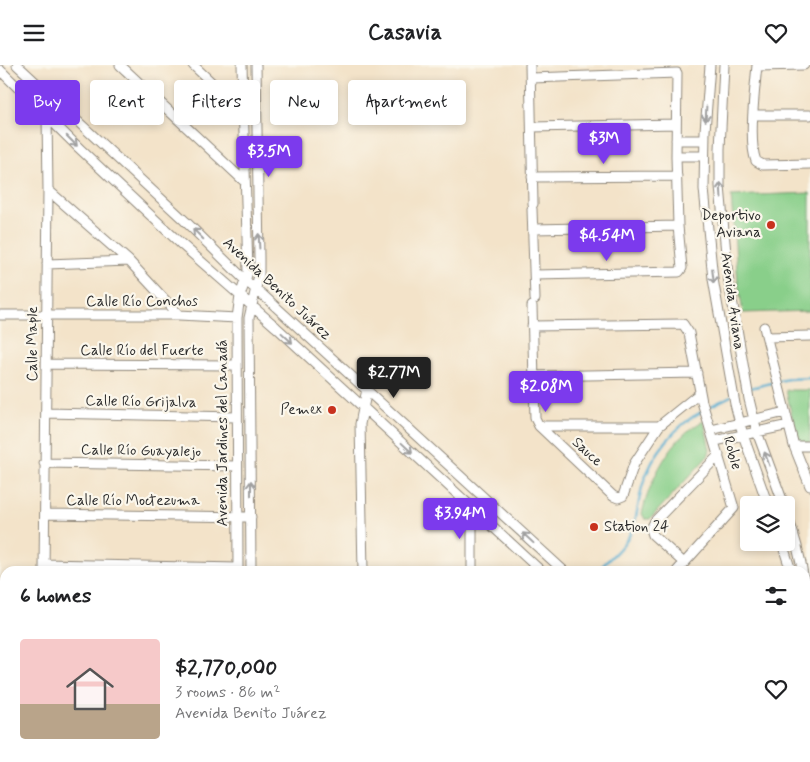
<!DOCTYPE html>
<html lang="en">
<head>
<meta charset="utf-8">
<style>
  :root { --surface:#fff; --page:#f6f6f6; --text:#202124; --muted:#757577; --accent:#7c3aed }
  body { margin:0; font-family:Mynerve,sans-serif; background:var(--page); color:var(--text); height:100vh; display:flex; flex-direction:column; font-size:19px; white-space:nowrap }
  * { box-sizing:border-box; margin:0 }
  p { font-size:16px; color:var(--muted) }
  .icon { flex:none; width:28px; height:28px; fill:none; stroke:currentColor; stroke-width:2; stroke-linecap:round; stroke-linejoin:round }
  .map { position:relative; flex:1; overflow:hidden }
  .drawer { position:absolute; left:0px; top:501px; width:810px; height:196px; display:flex; flex-direction:column; background:var(--surface); border-radius:15px 15px 0 0; box-shadow:0 2px 8px #0003 }
  .drawer>* { flex:none }
  .hud { position:absolute; left:15px; top:15px; width:500px; height:45px; display:flex; gap:10px }
  .buttons { position:absolute; left:740px; top:431px; display:grid; gap:10px }
  .buttons a { display:grid; place-items:center; width:55px; height:55px; border-radius:5px; background:var(--surface); box-shadow:0 2px 8px #0003; font-size:25px }
  .price { position:absolute; translate:-50% -42px; padding:0 11px; border-radius:5px; background:var(--accent); color:#fff; font-size:16px; line-height:32px; filter:drop-shadow(0 1px 2px #0008) }
  .price::after { content:''; position:absolute; left:50%; top:30px; width:15px; height:11px; margin-left:-8px; background:inherit; clip-path:polygon(0 0,100% 0,50% 100%) }
  .price.current { background:#222; color:#fff }
  ul { padding:0; list-style:none }
  li { display:flex; align-items:center; gap:15px; height:125px; padding:0 20px }
  li span { display:grid; place-items:center; flex:none; width:140px; height:100px; border-radius:5px; color:#555 }
  li>.icon { margin-inline-start:auto }
  span .icon { width:60px; height:60px; fill:#fffc; stroke-width:1 }
  li b { font-size:21px }
  h2 { display:flex; justify-content:space-between; align-items:center; height:60px; padding:0 20px; font-size:21px }
  .chip { padding:0 18px; border-radius:5px; background:var(--surface); box-shadow:0 2px 8px #0003; font-size:18px; line-height:45px }
  .chip.current { background:var(--accent); color:#fff }
  header { display:flex; justify-content:space-between; align-items:center; height:65px; padding:0 20px; background:var(--surface); font-size:22px; font-weight:700 }
  .map>svg:first-child { display:block }
  .green { fill:#89cf8a; stroke:#5a7d5a }
  .lines { fill:none; stroke-linecap:round; stroke-linejoin:round }
  .stream { stroke:#51abcf; stroke-width:2.5 }
  .minor-casing { stroke:#8f877a; stroke-width:11 }
  .minor { stroke:#fff; stroke-width:9 }
  .oneway { stroke:#a0a0a0 }
  .poi-dot { fill:#c8321e; stroke:#fbf7ec; stroke-width:2 }
  .labels { text-anchor:middle; dominant-baseline:central; stroke-width:4.5; stroke-linejoin:round; paint-order:stroke }
  .poi-label { font-size:15px; fill:#2b2b2b; stroke:#fbf7ec; text-anchor:end }
  .street-label { font-size:15px; fill:#2b2b2b; stroke:#fbf7ec }
</style>
</head>
<body>
<header><svg class="icon" aria-label="menu" viewBox="0 0 24 24"><path d="M4 6h16M4 12h16M4 18h16"/></svg>Casavia<svg class="icon" aria-label="heart" viewBox="0 0 24 24"><path d="M12 20l-8-8c-3-5 5-10 8-4 3-6 11-1 8 4z"/></svg></header>
<div class="map">
<svg width="810" height="697" viewBox="0 0 810 697">
  <rect width="100%" height="100%" fill="#fbf7ec"/>
  <filter id="ink" filterUnits="userSpaceOnUse"><feTurbulence type="fractalNoise" baseFrequency=".02" numOctaves="2"/><feDisplacementMap in="SourceGraphic" scale="10" xChannelSelector="R" yChannelSelector="G"/><feConvolveMatrix kernelMatrix="1 2 1 2 8 2 1 2 1" color-interpolation-filters="sRGB"/></filter>
  <filter id="wash" filterUnits="userSpaceOnUse"><feTurbulence type="fractalNoise" baseFrequency=".0096" numOctaves="4" result="noise"/><feDisplacementMap in="SourceGraphic" scale="20" xChannelSelector="R" yChannelSelector="G"/><feGaussianBlur stdDeviation="1.12" result="paint"/><feColorMatrix in="noise" values="0 0 0 0 0 0 0 0 0 0 0 0 0 0 0 0 0 1.4 0 .05"/><feComposite in="paint" operator="in"/></filter>
  <g filter="url(#wash)">
    <rect width="100%" height="100%" fill="#f3e3c9"/>
    <path class="green" d="M810,128V246L743,248L738,217L731,131Z
      M786,325H810V378L799,377L797,374Z
      M704,356L710,385L708,391L650,454H645L642,449C649,417 671,370 704,356Z"/>
    <g class="lines">
      <path class="stream" d="M750,323L788,314L810,313
        M707,343L731,331
        M597,506C609,494 625,481 632,465C638,451 638,434 643,419C652,390 675,360 703,346
        M346,697L350,692
        M456,697L457,692
        M520,697L524,692"/>
    </g>
  </g>
  <g filter="url(#ink)">
    <g class="lines">
      <g class="minor-casing">
        <path id="minor" d="M17,0L185,156L246,216L264,231L564,506
          M120,0L245,117
          M193,0L243,47
          M530,0L533,139
          M710,0L705,66L704,124L713,214L735,339L743,370L768,440
          M724,0L720,84V121L728,211L749,334L757,367L784,440
          M757,0C755,24 748,76 756,96L763,100L810,99
          M757,1L804,0
          M0,5L79,83L180,178L276,262L541,506
          M531,13L677,8L676,91L678,161L682,203L679,207L535,210
          M753,50H810
          M532,62L676,59
          M676,75H705
          M676,91H704
          M532,112L677,111
          M48,125L129,196L179,250
          M532,144L535,234
          M534,164L678,161
          M47,199L129,196
          M532,241L535,353L539,361L613,431L618,433L623,431L634,399L659,361L700,328
          M0,250H179L237,253
          M532,261L683,259L689,268L702,337L734,443L677,506
          M764,262L794,381L810,421
          M767,272L810,271
          M47,299L236,300
          M533,311L697,308
          M46,348L237,352
          M539,361H659
          M711,365L785,347
          M715,376L789,360
          M794,381H810
          M44,398L237,401
          M472,443V506
          M786,447C803,493 810,534 805,583
          M45,449L251,452
          M782,478L791,506
          M684,498L653,470L651,464L655,456L719,390
          M44,499L238,503
          M44,506L48,125L47,51
          M238,506L237,253L240,231L248,207L242,0
          M251,506L249,253L259,210V193L256,0
          M363,506L360,359L367,324
          M242,692V697
          M255,692V697
          M407,692V697
          M744,692L749,697
          M764,692L769,697
          M44,697V692
          M661,697V692
          M717,697L719,692"/>
      </g>
      <use href="#minor" class="minor"/>
    </g>
    <defs><path id="oneway-shaft" d="M-6 0H5M1.5-3L5.5 0L1.5 3" fill="none" stroke-width="1.6" stroke-linecap="round" stroke-linejoin="round" transform="scale(1.25)"/></defs>
    <g class="oneway">
      <use href="#oneway-shaft" transform="translate(706 49) rotate(93)"/>
      <use href="#oneway-shaft" transform="translate(72 76) rotate(45)"/>
      <use href="#oneway-shaft" transform="translate(721 125) rotate(-93)"/>
      <use href="#oneway-shaft" transform="translate(198 169) rotate(-135)"/>
      <use href="#oneway-shaft" transform="translate(259 176) rotate(-93)"/>
      <use href="#oneway-shaft" transform="translate(713 211) rotate(83)"/>
      <use href="#oneway-shaft" transform="translate(287 273) rotate(43)"/>
      <use href="#oneway-shaft" transform="translate(407 383) rotate(43)"/>
      <use href="#oneway-shaft" transform="translate(767 394) rotate(-110)"/>
      <use href="#oneway-shaft" transform="translate(251 423) rotate(-90)"/>
      <use href="#oneway-shaft" transform="translate(528 473) rotate(-137)"/>
    </g>
  </g>
  <g class="poi-dot">
    <circle cx="771" cy="160" r="5"/>
    <circle cx="332" cy="345" r="5"/>
    <circle cx="594" cy="462" r="5"/>
  </g>
  <g class="labels">
    <g class="poi-label">
      <text x="761" y="151">Deportivo<tspan x="761" dy="17">Aviana</tspan></text>
      <text x="322" y="345">Pemex</text>
      <text x="604" y="462" text-anchor="start">Station 24</text>
    </g>
    <g class="street-label">
      <text transform="translate(277 224) rotate(43)">Avenida Benito Juárez</text>
      <text transform="translate(732 236) rotate(82)">Avenida Aviana</text>
      <text x="142" y="237">Calle Río Conchos</text>
      <text transform="translate(33 279) rotate(-90)">Calle Maple</text>
      <text x="142" y="286">Calle Río del Fuerte</text>
      <text transform="translate(141 337) rotate(1)">Calle Río Grijalva</text>
      <text transform="translate(223 368) rotate(-90)">Avenida Jardines del Canadá</text>
      <text transform="translate(141 386) rotate(1)">Calle Río Guayalejo</text>
      <text transform="translate(587 387) rotate(43)">Sauce</text>
      <text transform="translate(732 388) rotate(74)">Roble</text>
      <text x="133" y="436">Calle Río Moctezuma</text>
    </g>
  </g>
</svg>
<div class="buttons">
<a><svg class="icon" aria-label="layers" viewBox="0 0 24 24"><path d="M12 4l9 5-9 5-9-5zM3 14l9 5 9-5"/></svg></a>
</div>
<b class="price" style="left:604px;top:100px">$3M</b>
<b class="price" style="left:269px;top:113px">$3.5M</b>
<b class="price" style="left:607px;top:197px">$4.54M</b>
<b class="price current" style="left:394px;top:334px">$2.77M</b>
<b class="price" style="left:546px;top:348px">$2.08M</b>
<b class="price" style="left:460px;top:475px">$3.94M</b>
<div class="hud">
<a class="chip current">Buy</a>
<a class="chip">Rent</a>
<a class="chip">Filters</a>
<a class="chip">New</a>
<a class="chip">Apartment</a>
</div>
<section class="drawer">
<h2>6 homes<svg class="icon" aria-label="filters" viewBox="0 0 24 24"><path d="M4 7h16M4 17h16"/><circle cx="9" cy="7" r="2"/><circle cx="15" cy="17" r="2"/></svg></h2>
<ul>
<li><span style="background:linear-gradient(#f6c9c9 65%,#b9a48a 0)"><svg class="icon" aria-label="home" viewBox="0 0 24 24"><path d="M3 11l9-7 9 7M6 9v11h12V9"/></svg></span><div><b>$2,770,000</b><p>3 rooms · 86 m²</p><p>Avenida Benito Juárez</p></div><svg class="icon" aria-label="heart" viewBox="0 0 24 24"><path d="M12 20l-8-8c-3-5 5-10 8-4 3-6 11-1 8 4z"/></svg></li>
</ul>
</section>
</div>
</body>
</html>
